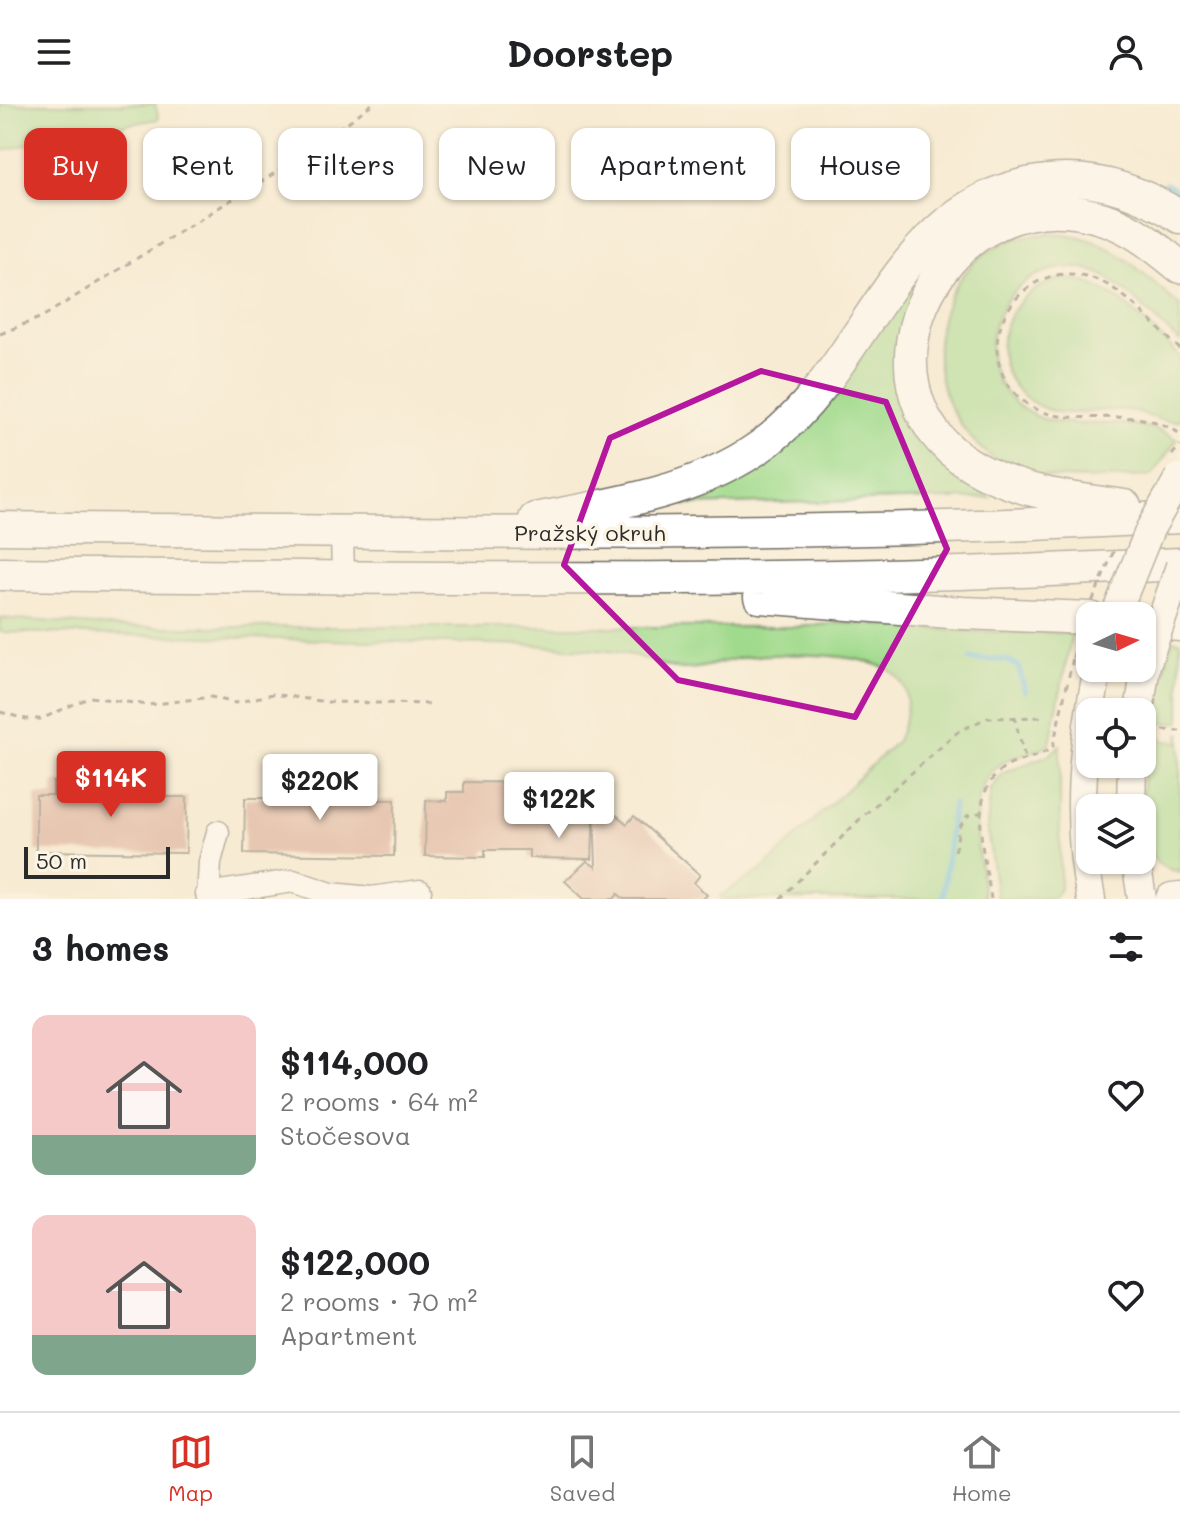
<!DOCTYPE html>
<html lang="en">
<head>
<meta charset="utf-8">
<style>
  :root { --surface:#fff; --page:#f6f6f6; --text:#202124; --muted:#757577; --line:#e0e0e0; --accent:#d93025 }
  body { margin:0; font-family:Mali,sans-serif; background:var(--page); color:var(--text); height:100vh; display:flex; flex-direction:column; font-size:30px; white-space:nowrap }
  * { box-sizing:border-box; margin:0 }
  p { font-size:26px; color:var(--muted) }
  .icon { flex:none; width:44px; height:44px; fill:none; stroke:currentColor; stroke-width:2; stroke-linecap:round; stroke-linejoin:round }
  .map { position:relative; height:795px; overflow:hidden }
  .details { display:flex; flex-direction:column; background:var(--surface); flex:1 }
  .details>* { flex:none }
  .top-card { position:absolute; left:24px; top:24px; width:1132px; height:72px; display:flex; gap:16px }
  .needle { width:52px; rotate:85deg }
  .fabs { position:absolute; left:1076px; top:498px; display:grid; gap:16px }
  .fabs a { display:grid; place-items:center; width:80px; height:80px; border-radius:16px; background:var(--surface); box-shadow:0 2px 6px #0004; font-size:40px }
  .scale { position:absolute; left:24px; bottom:20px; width:146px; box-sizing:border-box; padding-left:8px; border:4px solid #2b2b2b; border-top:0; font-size:22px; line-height:28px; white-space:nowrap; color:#2b2b2b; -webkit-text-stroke:6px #fcf5e5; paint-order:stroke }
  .price { position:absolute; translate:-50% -68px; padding:0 18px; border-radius:8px; background:#fff; color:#222; font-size:26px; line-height:52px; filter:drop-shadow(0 2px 4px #0008) }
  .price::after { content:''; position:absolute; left:50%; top:48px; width:24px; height:18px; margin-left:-12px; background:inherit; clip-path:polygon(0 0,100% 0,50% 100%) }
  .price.current { background:var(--accent); color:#fff }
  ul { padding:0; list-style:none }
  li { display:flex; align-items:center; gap:24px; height:200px; padding:0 32px }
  li span { display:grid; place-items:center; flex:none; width:224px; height:160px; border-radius:16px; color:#555 }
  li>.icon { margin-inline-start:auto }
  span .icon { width:96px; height:96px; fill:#fffc; stroke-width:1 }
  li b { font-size:34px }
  h2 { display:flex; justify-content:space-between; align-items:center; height:96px; padding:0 32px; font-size:34px }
  .tag { padding:0 28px; border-radius:16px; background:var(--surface); box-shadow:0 2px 6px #0004; font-size:28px; line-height:72px }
  .tag.current { background:var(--accent); color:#fff }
  header { display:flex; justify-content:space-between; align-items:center; height:104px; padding:0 32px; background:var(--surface); font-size:36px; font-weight:700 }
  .tabs { display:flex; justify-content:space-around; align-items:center; height:112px; border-top:2px solid var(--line); background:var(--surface); font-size:22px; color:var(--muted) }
  .tabs a { display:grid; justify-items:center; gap:4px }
  .tabs .current { color:var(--accent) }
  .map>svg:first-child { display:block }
  .green { fill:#a0da8c; stroke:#66825c; stroke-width:2 }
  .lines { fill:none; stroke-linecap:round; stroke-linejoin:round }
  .stream { stroke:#62bce0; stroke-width:6 }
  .building { fill:#d49c89 }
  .minor-casing { stroke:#726e66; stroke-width:25 }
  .major-casing { stroke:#726e66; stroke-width:31 }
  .highway-casing { stroke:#726e66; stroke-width:35 }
  .path { stroke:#726e66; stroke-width:3; stroke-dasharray:6 6; stroke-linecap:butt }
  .minor { stroke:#fff; stroke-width:22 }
  .major { stroke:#fff; stroke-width:28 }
  .highway { stroke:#fff; stroke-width:32 }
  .major-bridge-casing { stroke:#726e66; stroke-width:31; stroke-linecap:butt }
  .path-bridge { stroke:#726e66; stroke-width:3; stroke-dasharray:6 6; stroke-linecap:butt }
  .major-bridge { stroke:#fff; stroke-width:28 }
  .marked { fill:none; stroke:#b5179e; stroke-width:6; stroke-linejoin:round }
  .labels { text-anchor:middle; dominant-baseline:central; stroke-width:7; stroke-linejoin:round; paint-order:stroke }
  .street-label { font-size:22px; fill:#2b2b2b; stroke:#fcf5e5 }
</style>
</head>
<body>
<header><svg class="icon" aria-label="menu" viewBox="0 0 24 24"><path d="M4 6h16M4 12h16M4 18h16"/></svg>Doorstep<svg class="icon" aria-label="person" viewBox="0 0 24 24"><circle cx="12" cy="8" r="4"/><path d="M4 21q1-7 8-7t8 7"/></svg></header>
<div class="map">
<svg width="1180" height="795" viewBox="0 0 1180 795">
  <rect width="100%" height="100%" fill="#fcf5e5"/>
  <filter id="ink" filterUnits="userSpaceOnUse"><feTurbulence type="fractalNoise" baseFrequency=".0125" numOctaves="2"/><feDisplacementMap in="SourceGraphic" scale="16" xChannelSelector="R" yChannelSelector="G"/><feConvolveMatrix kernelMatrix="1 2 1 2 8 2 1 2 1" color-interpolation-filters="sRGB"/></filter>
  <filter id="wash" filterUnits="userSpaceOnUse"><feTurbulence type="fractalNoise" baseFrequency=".006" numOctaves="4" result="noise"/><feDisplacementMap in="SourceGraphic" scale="32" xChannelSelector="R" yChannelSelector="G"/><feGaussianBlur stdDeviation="1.8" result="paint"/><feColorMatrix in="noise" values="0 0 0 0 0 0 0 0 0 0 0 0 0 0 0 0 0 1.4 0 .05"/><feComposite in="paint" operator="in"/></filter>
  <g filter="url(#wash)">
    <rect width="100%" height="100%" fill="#f7ebd3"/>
    <path class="green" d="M0,0H155L159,15L52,34L2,47Z
      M1065,130C1114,136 1145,171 1180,202V238C1158,219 1118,173 1090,166C1010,147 958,247 1015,299C1061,340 1128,301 1177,336L1151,372C1104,374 1050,381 1006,361C984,351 966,330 954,310C917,246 945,151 1022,133C1036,129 1051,130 1065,130Z
      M914,171L920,174L914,317L937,353L964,378L990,394L683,401L730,380L769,354Z
      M1062,175C1111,174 1146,221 1180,252V316C1165,321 1143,308 1126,306C1100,303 1072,315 1046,305C977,277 993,190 1062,175Z
      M0,514L121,523H796L842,519L968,527L1072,529L1050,639C1035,651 1013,649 998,662C962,691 981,756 984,795H722L720,792L763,765L897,637C926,571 888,557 831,552C801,550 770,549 740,554C722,557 704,565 686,565C668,565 656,558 639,553C607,544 570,545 536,541L0,528Z
      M1172,536L1180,537V618L1162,619L1159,631L1164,637L1179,638L1180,628V768C1172,766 1163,765 1157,758C1130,733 1148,626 1153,591H1159Z
      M1060,641V785L1052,795H997L987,723L991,685L1003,669L1051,650Z"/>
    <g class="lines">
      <path class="stream" d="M1165,80L1180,89
        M971,555L1006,556L1018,562L1025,587
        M943,795L953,700"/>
    </g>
    <g id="blocks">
      <path class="building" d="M53,678L164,680V693H187L186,749L36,747V691H53Z
        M464,678L552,679V689L570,690V698L594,699L608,715L614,709L627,720L634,712L700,771L694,779L707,791L703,795H624L618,790L614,795H584L565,777L587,757L596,763L594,702L592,755L529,754V746H485V753L425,752L426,696L447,697V688H464Z
        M268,681L379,683L378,696H395L394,752L244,750L245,694H267Z"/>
    </g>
  </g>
  <g filter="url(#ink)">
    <use href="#blocks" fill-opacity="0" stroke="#726e66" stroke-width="2"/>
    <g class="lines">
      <g class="minor-casing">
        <path id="minor" d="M342,427L343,473
          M207,790L293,777L331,790L371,794L420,787
          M208,795L210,758L218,728"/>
      </g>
      <g class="major-casing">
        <path id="major" d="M1139,608L1146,561
          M1131,704L1132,660
          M1136,756L1142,795
          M1091,795C1075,716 1082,642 1098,564"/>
      </g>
      <g class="highway-casing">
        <path id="highway" d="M1125,402C1073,395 1019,389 973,362C836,283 946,62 1104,115C1133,124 1157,144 1180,163
          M535,415C616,399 702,388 769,336C874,254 898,91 1048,77C1097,72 1140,87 1180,113
          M0,424C393,429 787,435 1180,413
          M0,470C394,474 787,481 1180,460
          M760,493L963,509L1090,514
          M1142,518L1180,521
          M1172,795L1180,794"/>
      </g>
      <path class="path" d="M0,230L42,213L304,51L372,0
        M1180,245C1155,223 1127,187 1095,175C1022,147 961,244 1022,296C1067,333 1130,294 1180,330
        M1172,351L1180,341
        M0,608L26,615H41L90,593L148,601L211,593L235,599L273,590L327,598L432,600
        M1014,612L1025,654
        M1163,626L1180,627
        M955,747L959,724L967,712L982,708
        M780,795L863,712L959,627L987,614L1044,613
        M991,795C986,758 965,691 1003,665C1018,654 1040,655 1053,642L1073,554"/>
      <use href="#minor" class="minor"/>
      <use href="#major" class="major"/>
      <use href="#highway" class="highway"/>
      <g class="major-bridge-casing">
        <path id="major-bridge" d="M1115,512L1150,425L1179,374
          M1146,561L1180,462"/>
      </g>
      <path class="path-bridge" d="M1073,554L1083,519L1116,442"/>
      <use href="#major-bridge" class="major-bridge"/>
    </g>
  </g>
  <path d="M0 0H1180V795H0ZM761,267L886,298L947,445L855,613L678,576L564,461L610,334Z" fill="#f7ebd3" fill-opacity=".55" fill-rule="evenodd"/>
  <path class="marked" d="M761,267L886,298L947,445L855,613L678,576L564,461L610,334Z"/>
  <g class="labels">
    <g class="street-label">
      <text x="590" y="428">Pražský okruh</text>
    </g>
  </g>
</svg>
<div class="fabs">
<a><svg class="needle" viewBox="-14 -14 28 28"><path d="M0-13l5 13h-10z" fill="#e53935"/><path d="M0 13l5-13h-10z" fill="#757577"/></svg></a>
<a><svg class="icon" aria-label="locate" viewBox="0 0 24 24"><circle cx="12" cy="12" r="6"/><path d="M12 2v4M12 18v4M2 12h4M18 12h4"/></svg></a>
<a><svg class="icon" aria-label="layers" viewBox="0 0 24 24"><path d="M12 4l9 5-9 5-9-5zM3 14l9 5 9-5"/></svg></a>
</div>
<div class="scale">50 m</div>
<b class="price current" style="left:111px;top:715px">$114K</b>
<b class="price" style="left:320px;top:718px">$220K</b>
<b class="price" style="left:559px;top:736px">$122K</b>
<div class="top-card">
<a class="tag current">Buy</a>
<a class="tag">Rent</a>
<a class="tag">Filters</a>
<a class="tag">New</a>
<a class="tag">Apartment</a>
<a class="tag">House</a>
</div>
</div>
<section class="details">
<h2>3 homes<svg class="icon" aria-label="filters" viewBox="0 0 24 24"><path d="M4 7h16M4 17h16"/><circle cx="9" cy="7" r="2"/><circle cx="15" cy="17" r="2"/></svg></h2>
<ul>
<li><span style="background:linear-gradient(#f6c9c9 75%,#7fa58c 0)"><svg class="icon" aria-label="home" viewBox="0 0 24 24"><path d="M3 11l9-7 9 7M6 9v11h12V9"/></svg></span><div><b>$114,000</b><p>2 rooms · 64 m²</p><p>Stočesova</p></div><svg class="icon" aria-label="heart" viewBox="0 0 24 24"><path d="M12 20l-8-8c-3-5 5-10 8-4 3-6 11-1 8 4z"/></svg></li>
<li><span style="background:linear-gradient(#f6c9c9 75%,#7fa58c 0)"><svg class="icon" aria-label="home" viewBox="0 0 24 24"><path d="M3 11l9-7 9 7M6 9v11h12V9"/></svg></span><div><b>$122,000</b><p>2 rooms · 70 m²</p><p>Apartment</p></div><svg class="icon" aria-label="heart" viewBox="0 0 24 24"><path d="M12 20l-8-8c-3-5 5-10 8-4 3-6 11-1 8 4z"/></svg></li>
</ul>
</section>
<nav class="tabs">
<a class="current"><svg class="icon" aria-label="map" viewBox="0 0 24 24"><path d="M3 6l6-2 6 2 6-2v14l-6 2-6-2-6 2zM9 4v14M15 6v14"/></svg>Map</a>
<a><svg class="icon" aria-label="saved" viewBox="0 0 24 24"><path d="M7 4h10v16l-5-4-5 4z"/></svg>Saved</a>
<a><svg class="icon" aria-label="home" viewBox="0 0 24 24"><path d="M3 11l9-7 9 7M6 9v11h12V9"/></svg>Home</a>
</nav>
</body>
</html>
